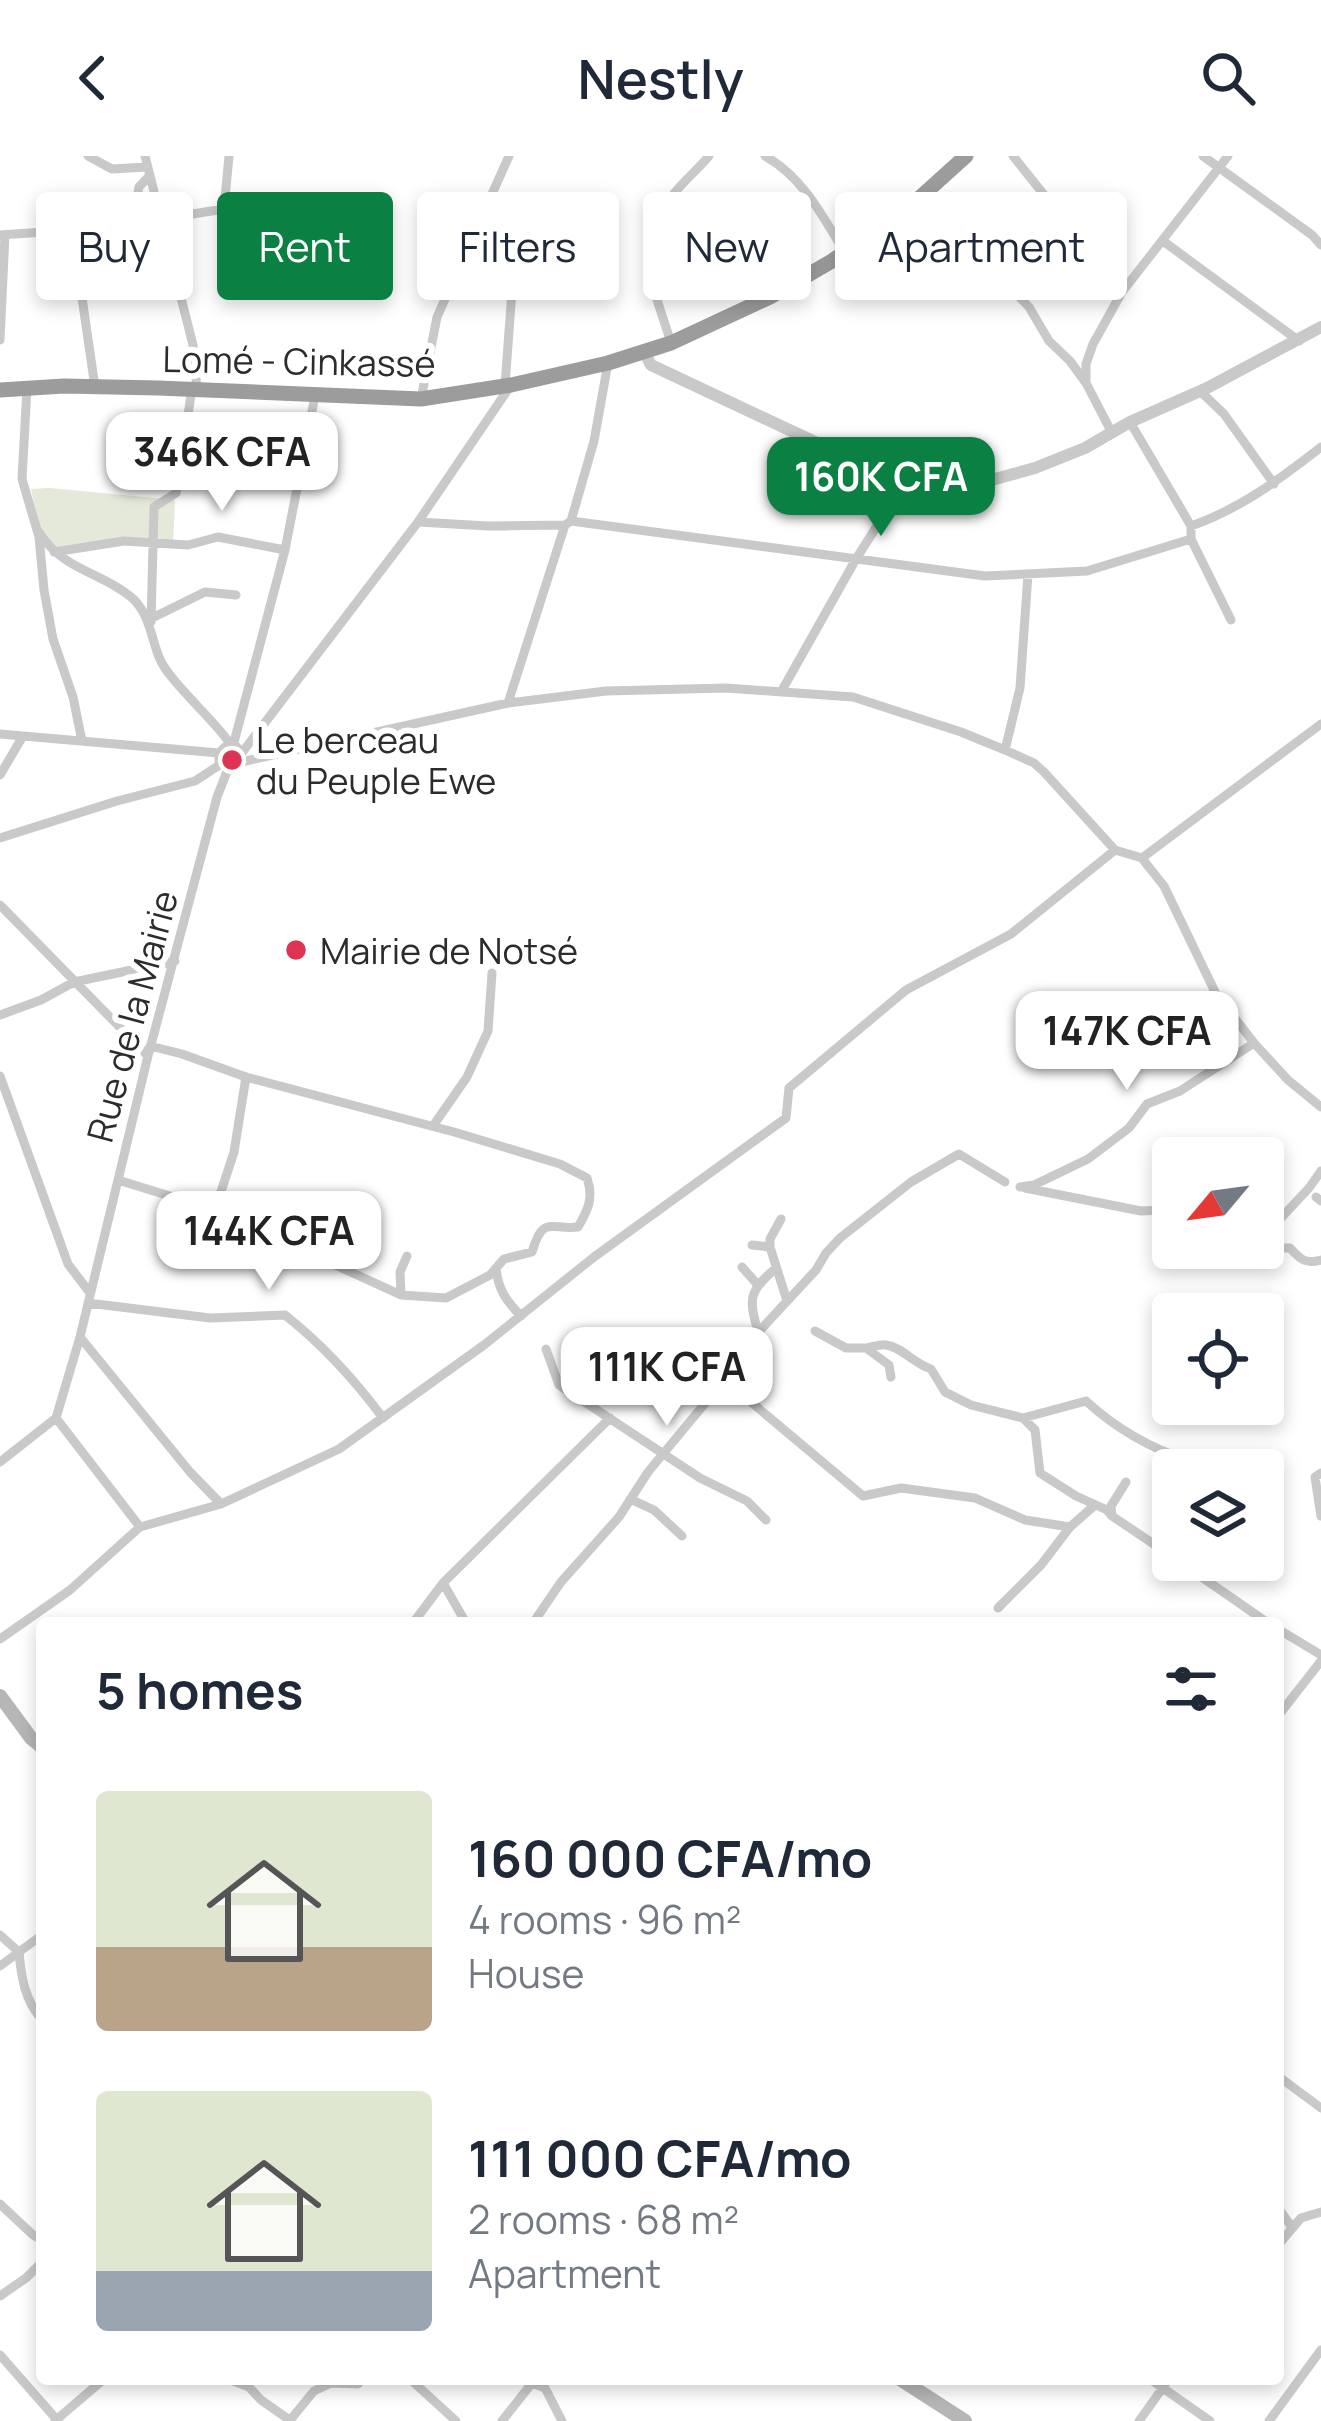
<!DOCTYPE html>
<html lang="en">
<head>
<meta charset="utf-8">
<style>
  :root { --surface:#fff; --page:#f6f6f7; --text:#1f2937; --muted:#747a83; --accent:#0b8043 }
  body { margin:0; font-family:Manrope,sans-serif; background:var(--page); color:var(--text); height:100vh; display:flex; flex-direction:column; font-size:45px; white-space:nowrap }
  * { box-sizing:border-box; margin:0 }
  p { font-size:39px; color:var(--muted) }
  .icon { flex:none; width:66px; height:66px; fill:none; stroke:currentColor; stroke-width:2; stroke-linecap:round; stroke-linejoin:round }
  .map { position:relative; flex:1; overflow:hidden }
  .drawer { position:absolute; left:36px; top:1461px; width:1248px; height:768px; display:flex; flex-direction:column; background:var(--surface); border-radius:12px; box-shadow:0 6px 18px #0003 }
  .drawer>* { flex:none }
  .guide { position:absolute; left:36px; top:36px; width:1251px; height:108px; display:flex; gap:24px }
  .needle { width:78px; rotate:241deg }
  .controls { position:absolute; left:1152px; top:981px; display:grid; gap:24px }
  .controls a { display:grid; place-items:center; width:132px; height:132px; border-radius:12px; background:var(--surface); box-shadow:0 6px 18px #0003; font-size:60px }
  .price { position:absolute; translate:-50% -102px; padding:0 27px; border-radius:24px; background:#fff; color:#222; font-size:39px; line-height:78px; filter:drop-shadow(0 3px 6px #0008) }
  .price::after { content:''; position:absolute; left:50%; top:72px; width:36px; height:27px; margin-left:-18px; background:inherit; clip-path:polygon(0 0,100% 0,50% 100%) }
  .price.on { background:var(--accent); color:#fff }
  ul { padding:0; list-style:none }
  li { display:flex; align-items:center; gap:36px; height:300px; padding:0 60px }
  li span { display:grid; place-items:center; flex:none; width:336px; height:240px; border-radius:12px; color:#555 }
  li>.icon { margin-inline-start:auto }
  span .icon { width:144px; height:144px; fill:#fffc; stroke-width:1 }
  li b { font-size:51px }
  h2 { display:flex; justify-content:space-between; align-items:center; height:144px; padding:0 60px; font-size:51px }
  .tag { padding:0 42px; border-radius:12px; background:var(--surface); box-shadow:0 6px 18px #0003; font-size:42px; line-height:108px }
  .tag.on { background:var(--accent); color:#fff }
  header { display:flex; justify-content:space-between; align-items:center; height:156px; padding:0 60px; background:var(--surface); font-size:54px; font-weight:600 }
  .map>svg:first-child { display:block }
  .green { fill:#e4e9da }
  .lines { fill:none; stroke-linecap:round; stroke-linejoin:round }
  .minor { stroke:#c9c9c9; stroke-width:9 }
  .tertiary { stroke:#c9c9c9; stroke-width:12 }
  .secondary { stroke:#b6b6b6; stroke-width:14 }
  .trunk { stroke:#9c9c9c; stroke-width:15 }
  .poi-dot { fill:#dd3454; stroke:#fff; stroke-width:4.5 }
  .labels { text-anchor:middle; dominant-baseline:central; stroke-width:12; stroke-linejoin:round; paint-order:stroke }
  .street-label { font-size:36px; fill:#2c2c2c; stroke:#fff }
  .poi-label { font-size:36px; fill:#2c2c2c; stroke:#fff; text-anchor:start }
</style>
</head>
<body>
<header><svg class="icon" aria-label="back" viewBox="0 0 24 24"><path d="M15 5l-7 7 7 7"/></svg>Nestly<svg class="icon" aria-label="search" viewBox="0 0 24 24"><circle cx="10" cy="10" r="6"/><path d="M15 15l6 6"/></svg></header>
<div class="map">
<svg width="1321" height="2265" viewBox="0 0 1321 2265">
  <rect width="100%" height="100%" fill="#fff"/>
  <path class="green" d="M50,332L175,344L173,390L124,384L53,395L39,370L31,333Z"/>
  <g class="lines">
    <path class="minor" d="M88,0L112,13L147,11
      M145,0L193,189L197,234
      M765,0C803,21 823,61 845,97
      M1013,0L1122,136
      M1203,0L1312,79L1321,89
      M923,41L1029,151L1049,185L1070,205L1086,227L1112,277
      M224,53L349,43
      M161,63L224,53L229,0
      M0,79L59,75L73,82
      M1163,85L1299,185
      M0,184L5,79
      M671,187C655,134 635,101 665,50C675,32 696,16 709,0
      M1086,225V208L1093,188L1122,136L1228,0
      M505,229L514,108
      M95,231L72,73C92,63 115,69 134,59L139,31L150,19
      M27,232L22,323L39,381L44,434L53,483L73,541L82,585
      M1200,235L1224,258L1274,328
      M421,243L437,161L509,0
      M1130,266L1191,370V383L1231,464
      M571,365L985,420L1087,415L1191,383
      M418,366L488,370L565,369
      M1191,370C1240,353 1280,323 1321,291
      M39,376C63,415 100,415 131,441C149,456 151,481 159,501C168,525 214,563 231,589
      M54,396L124,385L188,389L218,381L285,394
      M150,463L205,436L236,439
      M151,466L154,351L176,337L192,233
      M781,536L856,403L908,321
      M508,547L565,369L571,365L594,285L608,207
      M0,578L219,597
      M233,590L285,394L315,240
      M1005,594L1020,532L1028,418
      M241,598L237,591H225L219,597V605L228,613L239,609L241,598L418,366L511,229
      M241,606L508,547L606,535L726,532L853,541L961,576L1005,594L1034,607L1044,616L1115,694L1142,702L1148,710L1164,730L1216,838L1254,887L1288,924L1321,951
      M0,619L23,580
      M0,682L117,645L195,625L221,608
      M1142,702L1321,568
      M0,749L148,900
      M0,859L41,844L74,826L175,805
      M0,920L68,1108L90,1137
      M433,970L467,921L488,875L492,817
      M118,1024L215,1054L401,1139L446,1142L490,1119L504,1103L532,1096C543,1059 550,1074 578,1071C588,1054 594,1042 587,1022L560,1008L454,976L246,921L182,898L150,890
      M1020,1031L1034,1029L1088,1003L1129,972L1147,948L1180,935L1254,887
      M1025,1032L1141,1055L1162,1054L1173,1057
      M1316,1041L1321,1045
      M215,1054L234,996L246,921
      M781,1063L770,1083V1091L787,1145
      M752,1089L770,1091
      M1267,1092H1290C1301,1104 1305,1108 1321,1104
      M1264,1101L1266,1078L1309,1032L1321,1015
      M742,1111L757,1128
      M496,1112C498,1133 506,1145 521,1160
      M401,1139L400,1116L407,1100
      M88,1147L210,1162L285,1159C323,1189 354,1223 383,1262
      M815,1175L846,1192H866L889,1209L891,1221
      M758,1176C749,1143 748,1136 775,1113
      M80,1181L190,1316L221,1348
      M866,1192C873,1191 880,1188 886,1189C902,1191 914,1208 931,1213L945,1236L971,1249L1023,1262L1086,1245C1114,1271 1151,1293 1188,1304C1204,1308 1221,1310 1237,1314
      M546,1193L559,1229L700,1322L747,1345L766,1364
      M721,1228L745,1241L863,1340L901,1332L975,1342L1025,1364L1070,1371L1095,1349
      M56,1262L140,1371
      M1023,1262L1035,1274L1040,1317L1076,1340L1107,1354L1112,1360L1173,1401
      M0,1306L56,1262L80,1181L148,900L217,641L228,613
      M1321,1317L1315,1321L1321,1360
      M1263,1320L1274,1322
      M630,1343L654,1354L682,1380
      M1112,1360L1111,1350L1126,1326
      M1177,1404L1268,1467
      M998,1452L1041,1409L1070,1371
      M413,1467L443,1427
      M466,1467L443,1427L610,1262
      M533,1467L561,1426L619,1361L648,1316L721,1228L739,1197L816,1114L826,1097L840,1082L911,1026L959,998L1005,1026
      M1278,1473L1321,1499
      M0,1483L70,1434L140,1371L221,1348L339,1293L484,1189L594,1101L786,962L789,932L906,834L1011,778L1115,694
      M1278,1560L1321,1505
      M0,1779L19,1796C21,1820 25,1846 42,1863
      M0,1810L42,1779
      M1278,1920L1321,1952
      M0,2048L33,2079L42,2084
      M1278,2052L1292,2071
      M1278,2089L1301,2062L1321,2056
      M0,2140L26,2122L42,2106
      M0,2199L58,2265
      M228,2223L249,2231L261,2244L291,2265
      M410,2223L456,2265
      M1150,2223L1210,2265
      M532,2227L545,2232L562,2265
      M291,2263L314,2235L331,2227L358,2228L362,2223
      M55,2265L104,2223
      M502,2265L532,2227V2223
      M1139,2265L1169,2223
      M1269,2265L1321,2194"/>
    <path class="tertiary" d="M644,196L651,209L862,308L928,326L977,328L1035,312L1085,292L1130,266L1207,232L1321,171"/>
    <path class="secondary" d="M0,1540L31,1582L42,1591
      M900,2223L965,2265"/>
    <path class="trunk" d="M0,234L64,230L158,232L421,243L511,229L608,207L671,187L770,141L832,105L905,55L966,0"/>
  </g>
  <g class="poi-dot">
    <circle cx="232" cy="604" r="12"/>
    <circle cx="296" cy="794" r="12"/>
  </g>
  <g class="labels">
    <g class="street-label">
      <text transform="translate(299 205) rotate(1)">Lomé - Cinkassé</text>
      <text transform="translate(132 860) rotate(-75)">Rue de la Mairie</text>
    </g>
    <g class="poi-label">
      <text x="256" y="583">Le berceau<tspan x="256" dy="41">du Peuple Ewe</tspan></text>
      <text x="320" y="794">Mairie de Notsé</text>
    </g>
  </g>
</svg>
<div class="controls">
<a><svg class="needle" viewBox="-14 -14 28 28"><path d="M0-13l5 13h-10z" fill="#e53935"/><path d="M0 13l5-13h-10z" fill="#747a83"/></svg></a>
<a><svg class="icon" aria-label="locate" viewBox="0 0 24 24"><circle cx="12" cy="12" r="6"/><path d="M12 2v4M12 18v4M2 12h4M18 12h4"/></svg></a>
<a><svg class="icon" aria-label="layers" viewBox="0 0 24 24"><path d="M12 4l9 5-9 5-9-5zM3 14l9 5 9-5"/></svg></a>
</div>
<b class="price" style="left:222px;top:358px">346K CFA</b>
<b class="price on" style="left:881px;top:383px">160K CFA</b>
<b class="price" style="left:1127px;top:937px">147K CFA</b>
<b class="price" style="left:269px;top:1137px">144K CFA</b>
<b class="price" style="left:667px;top:1273px">111K CFA</b>
<div class="guide">
<a class="tag">Buy</a>
<a class="tag on">Rent</a>
<a class="tag">Filters</a>
<a class="tag">New</a>
<a class="tag">Apartment</a>
</div>
<section class="drawer">
<h2>5 homes<svg class="icon" aria-label="filters" viewBox="0 0 24 24"><path d="M4 7h16M4 17h16"/><circle cx="9" cy="7" r="2"/><circle cx="15" cy="17" r="2"/></svg></h2>
<ul>
<li><span style="background:linear-gradient(#dfe7d0 65%,#b9a48a 0)"><svg class="icon" aria-label="home" viewBox="0 0 24 24"><path d="M3 11l9-7 9 7M6 9v11h12V9"/></svg></span><div><b>160 000 CFA/mo</b><p>4 rooms · 96 m²</p><p>House</p></div></li>
<li><span style="background:linear-gradient(#dfe7d0 75%,#9aa5b1 0)"><svg class="icon" aria-label="home" viewBox="0 0 24 24"><path d="M3 11l9-7 9 7M6 9v11h12V9"/></svg></span><div><b>111 000 CFA/mo</b><p>2 rooms · 68 m²</p><p>Apartment</p></div></li>
</ul>
</section>
</div>
</body>
</html>
